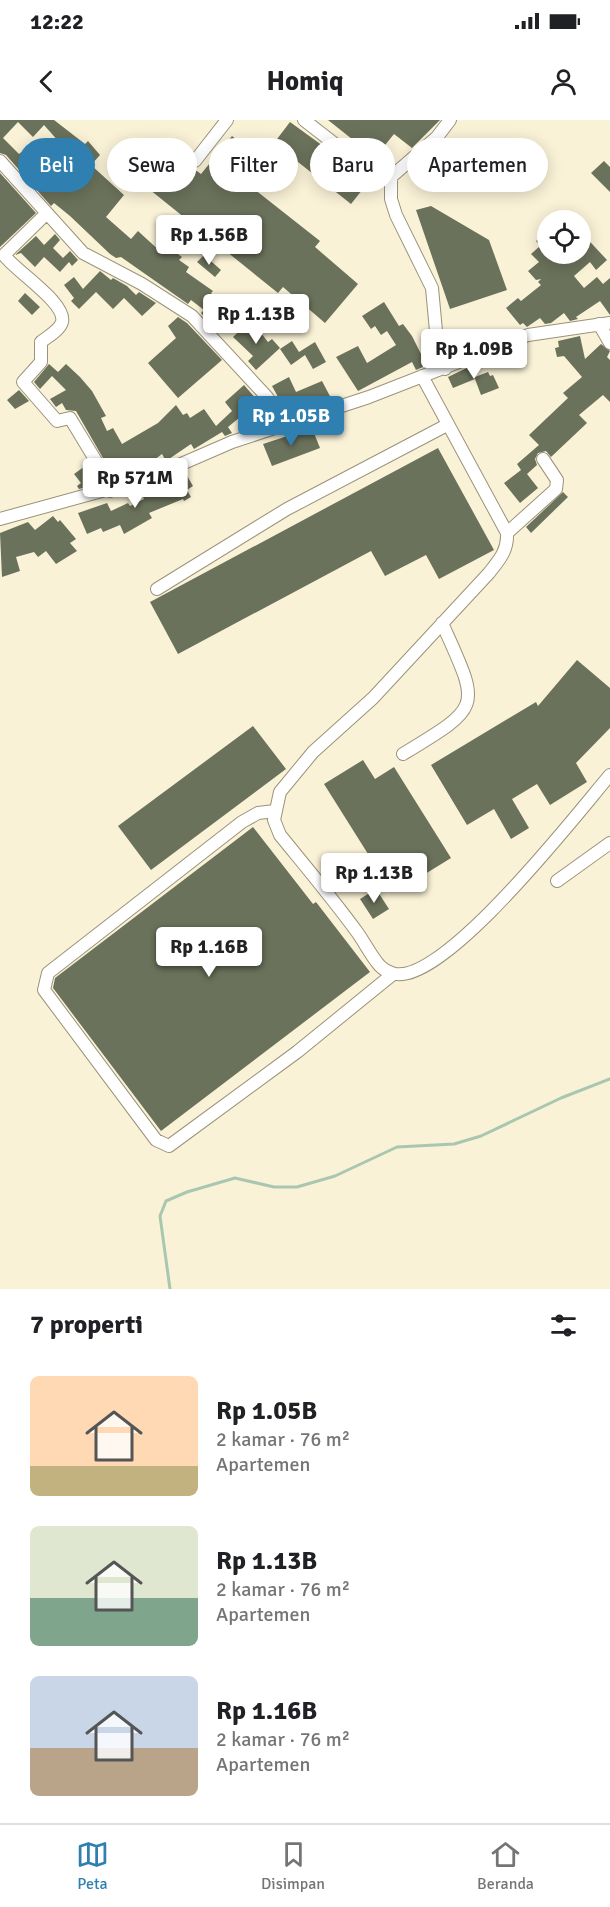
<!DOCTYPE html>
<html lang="id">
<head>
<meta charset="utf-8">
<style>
  :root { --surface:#fff; --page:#f6f6f6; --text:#202124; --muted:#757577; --line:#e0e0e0; --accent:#2f80b1 }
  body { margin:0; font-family:Signika,sans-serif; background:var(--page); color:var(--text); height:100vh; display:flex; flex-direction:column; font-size:22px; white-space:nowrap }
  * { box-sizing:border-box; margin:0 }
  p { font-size:20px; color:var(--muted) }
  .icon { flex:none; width:33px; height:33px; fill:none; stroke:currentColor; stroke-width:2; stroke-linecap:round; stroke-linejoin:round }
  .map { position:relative; height:1169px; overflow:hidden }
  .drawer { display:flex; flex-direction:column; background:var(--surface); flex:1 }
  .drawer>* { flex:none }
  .banner { position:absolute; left:18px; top:18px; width:574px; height:54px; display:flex; gap:12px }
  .buttons { position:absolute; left:537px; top:90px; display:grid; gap:12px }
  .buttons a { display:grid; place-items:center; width:54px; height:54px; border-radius:50%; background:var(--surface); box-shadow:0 3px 15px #0003; font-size:30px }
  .price { position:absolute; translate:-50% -51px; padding:0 14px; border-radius:6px; background:#fff; color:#222; font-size:20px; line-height:39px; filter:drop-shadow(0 2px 3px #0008) }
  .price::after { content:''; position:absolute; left:50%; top:36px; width:18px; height:14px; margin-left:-9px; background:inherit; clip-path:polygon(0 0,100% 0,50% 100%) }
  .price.current { background:var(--accent); color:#fff }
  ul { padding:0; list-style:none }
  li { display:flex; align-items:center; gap:18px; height:150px; padding:0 30px }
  li span { display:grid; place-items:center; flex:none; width:168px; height:120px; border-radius:9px; color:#555 }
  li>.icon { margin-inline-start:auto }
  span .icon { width:72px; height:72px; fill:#fffc; stroke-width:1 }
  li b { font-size:26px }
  h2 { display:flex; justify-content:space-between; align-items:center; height:72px; padding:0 30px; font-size:26px }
  .chip { padding:0 21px; border-radius:27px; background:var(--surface); box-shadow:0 3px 15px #0003; font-size:21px; line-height:54px }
  .chip.current { background:var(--accent); color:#fff }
  .status { display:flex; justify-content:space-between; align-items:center; height:42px; padding:0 30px; background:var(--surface); direction:ltr }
  .status svg { height:16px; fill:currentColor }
  header { display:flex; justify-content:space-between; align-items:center; height:78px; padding:0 30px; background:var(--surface); font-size:27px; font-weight:700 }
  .tab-bar { display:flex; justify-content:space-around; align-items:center; height:84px; border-top:2px solid var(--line); background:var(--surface); font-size:16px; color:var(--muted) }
  .tab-bar a { display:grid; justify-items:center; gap:3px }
  .tab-bar .current { color:var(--accent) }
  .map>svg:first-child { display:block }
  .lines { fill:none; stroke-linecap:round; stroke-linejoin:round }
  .stream { stroke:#a9c7b0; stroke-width:3 }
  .building { fill:#6b725b; fill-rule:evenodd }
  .minor-casing { stroke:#9a927a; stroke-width:14 }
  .minor { stroke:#fff; stroke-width:12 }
</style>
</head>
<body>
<div class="status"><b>12:22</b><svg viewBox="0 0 49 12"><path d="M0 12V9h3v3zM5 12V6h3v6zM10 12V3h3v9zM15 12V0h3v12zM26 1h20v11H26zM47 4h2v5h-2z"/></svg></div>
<header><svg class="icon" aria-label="back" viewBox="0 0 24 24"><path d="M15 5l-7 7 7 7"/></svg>Homiq<svg class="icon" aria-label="person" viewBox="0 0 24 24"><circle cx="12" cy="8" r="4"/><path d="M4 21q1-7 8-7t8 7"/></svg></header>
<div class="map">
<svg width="610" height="1169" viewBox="0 0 610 1169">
  <rect width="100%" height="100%" fill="#faf2d7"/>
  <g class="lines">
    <path class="stream" d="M170,1169L160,1096L166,1081L187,1072L235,1058L274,1067H297L335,1056L397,1027L454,1024L481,1016L561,978L610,959"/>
  </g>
  <path class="building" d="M0,0H54L85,24L88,21L100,35L91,45L124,75L106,97L131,119L138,111L162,133L167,126L182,137L179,140L189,147L186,152L213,171L211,173L229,191L213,206L201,193L204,190L191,180L188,184L121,137L116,138L110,134L70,96L54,83L51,86L6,35L0,33ZM18,2L33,17L44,5L60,23L48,35L34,22L19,34L3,18Z
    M328,0H440L412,28L394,14L373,40L360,29L362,27Z
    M290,2L370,60L351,84L274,23Z
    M232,16L266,44L249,65L320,121L315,127L358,164L325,203L283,167L278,173L144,65L155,51L171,64L187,44L201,54Z
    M604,41L610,47V72L591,53Z
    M0,53L36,93L0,127Z
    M431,86L489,120L507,170L450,189L416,90Z
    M548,111V134H580V111L607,140L596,150L590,142L574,156L584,168L597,157L603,164L610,158V195L600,181L576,197L578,199L570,201L564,193L551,203L545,204L540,198L527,207L523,203L520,205L506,188L518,178L521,181L541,165L538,162L541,159L536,160L528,151L539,142L531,134L540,126L536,121Z
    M55,114L60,120L53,128L63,138L70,131L78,140L72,146L69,142L60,152L44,137L35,147L21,133L15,135L36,116L44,125Z
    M204,135L221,150L215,157L197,142Z
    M100,151L111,160L113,158L127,166L136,175L139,172L156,183L142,196L124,178L113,189L96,172L79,189L71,181L74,178L64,165L74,157L83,169Z
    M25,173L40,187L32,195L18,181Z
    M384,182L399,206L403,204L412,216L423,238L430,235L434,242L416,250L412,242L358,271L336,237L358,226L367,243L396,225L387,211L381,215L375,206L371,209L362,196Z
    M178,197L187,203L222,240L178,278L148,243L176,218L168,206Z
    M251,200L268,222L272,219L280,228L256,250L248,241L253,236L233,217Z
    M580,216L585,239L601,224L610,231L607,237L610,240V282L603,275L579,295L587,303L551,337L546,331L538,333L535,339L537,345L527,354L538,368L520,383L504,363L521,350L517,344L539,325L529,315L568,278L563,273L582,257L564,236L557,237L555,228L559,227L558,221Z
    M292,221L299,232L315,222L326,242L313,249L305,235L291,245L280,229Z
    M49,244L58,252L66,244L80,257L92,271L106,296L101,298L107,311L113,308L122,324L158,303L176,285L183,295L187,293L190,298L204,289L216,306L232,291L225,282L244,265L266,290L248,307L239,298L228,307L232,313L225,316L222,312L194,329L191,324L166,341L162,334L137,353L115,359L76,291L66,290L62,283L56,287L50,279L66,270L52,256L40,269L34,262Z
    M471,246L475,257L488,252L490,256L493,255L499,268L481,275L475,259L453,268L448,257Z
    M289,257L296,272L322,261L332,280L313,287L311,284L288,295L272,266Z
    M19,270L29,281L15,289L7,280Z
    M312,308L320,328L272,346L263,324Z
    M438,328L494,430L439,459L426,435L385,456L371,431L178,534L150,482Z
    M88,344L93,355L88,359L93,365L79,369L77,366L81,363L74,354Z
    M186,354L193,366L187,370L191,377L184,381L183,379L149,393L152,398L124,414L120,405L103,412L101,408L87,414L78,393L107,383L111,391L128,383L130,386L144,379L142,374L164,364L167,371L181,362L179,358Z
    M563,372L568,377L531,413L526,407Z
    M53,396L58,402L60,400L76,419L70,423L77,431L56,444L46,431L38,437L34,432L16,437L20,451L2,457L0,413L28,402L35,410Z
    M577,540L610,568V608L576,643L587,662L550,685L537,664L512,679L529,708L511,719L494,689L467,705L431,645L536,582L538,586Z
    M253,606L286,649L151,750L118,706Z
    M363,640L375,659L394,647L451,738L396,772L388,759L385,761L324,664Z
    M253,707L313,784L316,782L370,852L161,1011L53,868L55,858Z
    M376,769L389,789L373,799L360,779Z"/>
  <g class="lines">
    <g class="minor-casing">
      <path id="minor" d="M304,0L367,49L391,57
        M0,41L83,133L142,164L192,196L267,277L285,305
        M195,41L227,0
        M47,93L4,135C14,150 67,183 62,202C60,210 47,217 41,222V242L23,262L57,301L70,298L96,341L110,371
        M599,204L610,223
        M445,249L436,211L432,168L396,95L391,79V57L437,17L450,0
        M422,256L507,413C508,431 499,440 489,453L373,578L313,632L280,672L274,700L280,715C306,747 333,779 357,812C365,823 371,836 380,846C383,849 388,852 392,853C440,871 579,691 610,655
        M0,399L149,358L232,322L369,277L528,215L610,203
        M507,413L556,369L557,360L543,339
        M157,469L287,389L447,305
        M403,634C484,585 480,588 442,503
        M275,691L258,693L242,702L48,853L44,870L156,1020L169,1026L297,932L393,854
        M557,761L610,723"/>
    </g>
    <use href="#minor" class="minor"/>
  </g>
</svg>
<div class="buttons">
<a><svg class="icon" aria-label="locate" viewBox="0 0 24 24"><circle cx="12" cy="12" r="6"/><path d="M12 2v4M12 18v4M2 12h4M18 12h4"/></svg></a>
</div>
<b class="price" style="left:209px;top:146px">Rp 1.56B</b>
<b class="price" style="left:256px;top:225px">Rp 1.13B</b>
<b class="price" style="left:474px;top:260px">Rp 1.09B</b>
<b class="price current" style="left:291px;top:327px">Rp 1.05B</b>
<b class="price" style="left:135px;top:389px">Rp 571M</b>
<b class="price" style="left:374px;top:784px">Rp 1.13B</b>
<b class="price" style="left:209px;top:858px">Rp 1.16B</b>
<div class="banner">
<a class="chip current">Beli</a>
<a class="chip">Sewa</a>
<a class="chip">Filter</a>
<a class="chip">Baru</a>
<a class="chip">Apartemen</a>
</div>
</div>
<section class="drawer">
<h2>7 properti<svg class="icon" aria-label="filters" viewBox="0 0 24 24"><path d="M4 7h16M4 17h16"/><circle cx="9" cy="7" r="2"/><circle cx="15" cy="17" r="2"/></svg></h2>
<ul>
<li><span style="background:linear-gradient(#ffd9b3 75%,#c2b280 0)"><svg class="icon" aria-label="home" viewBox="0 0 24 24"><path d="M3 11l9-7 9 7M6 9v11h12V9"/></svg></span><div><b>Rp 1.05B</b><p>2 kamar · 76 m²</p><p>Apartemen</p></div></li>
<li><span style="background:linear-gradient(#dfe7d0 60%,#7fa58c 0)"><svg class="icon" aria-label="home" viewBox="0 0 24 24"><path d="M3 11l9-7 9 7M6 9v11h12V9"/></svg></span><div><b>Rp 1.13B</b><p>2 kamar · 76 m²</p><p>Apartemen</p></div></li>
<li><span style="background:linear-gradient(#c9d6e8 60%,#b9a48a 0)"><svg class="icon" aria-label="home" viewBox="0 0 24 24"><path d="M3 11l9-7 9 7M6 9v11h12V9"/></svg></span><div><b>Rp 1.16B</b><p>2 kamar · 76 m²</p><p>Apartemen</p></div></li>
</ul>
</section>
<nav class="tab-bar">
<a class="current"><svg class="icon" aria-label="map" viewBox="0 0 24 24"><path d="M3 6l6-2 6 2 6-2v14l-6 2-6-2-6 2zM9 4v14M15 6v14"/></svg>Peta</a>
<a><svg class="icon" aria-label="saved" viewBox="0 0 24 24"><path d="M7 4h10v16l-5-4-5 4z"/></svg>Disimpan</a>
<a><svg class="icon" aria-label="home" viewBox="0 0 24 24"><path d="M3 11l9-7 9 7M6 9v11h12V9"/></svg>Beranda</a>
</nav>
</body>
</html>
